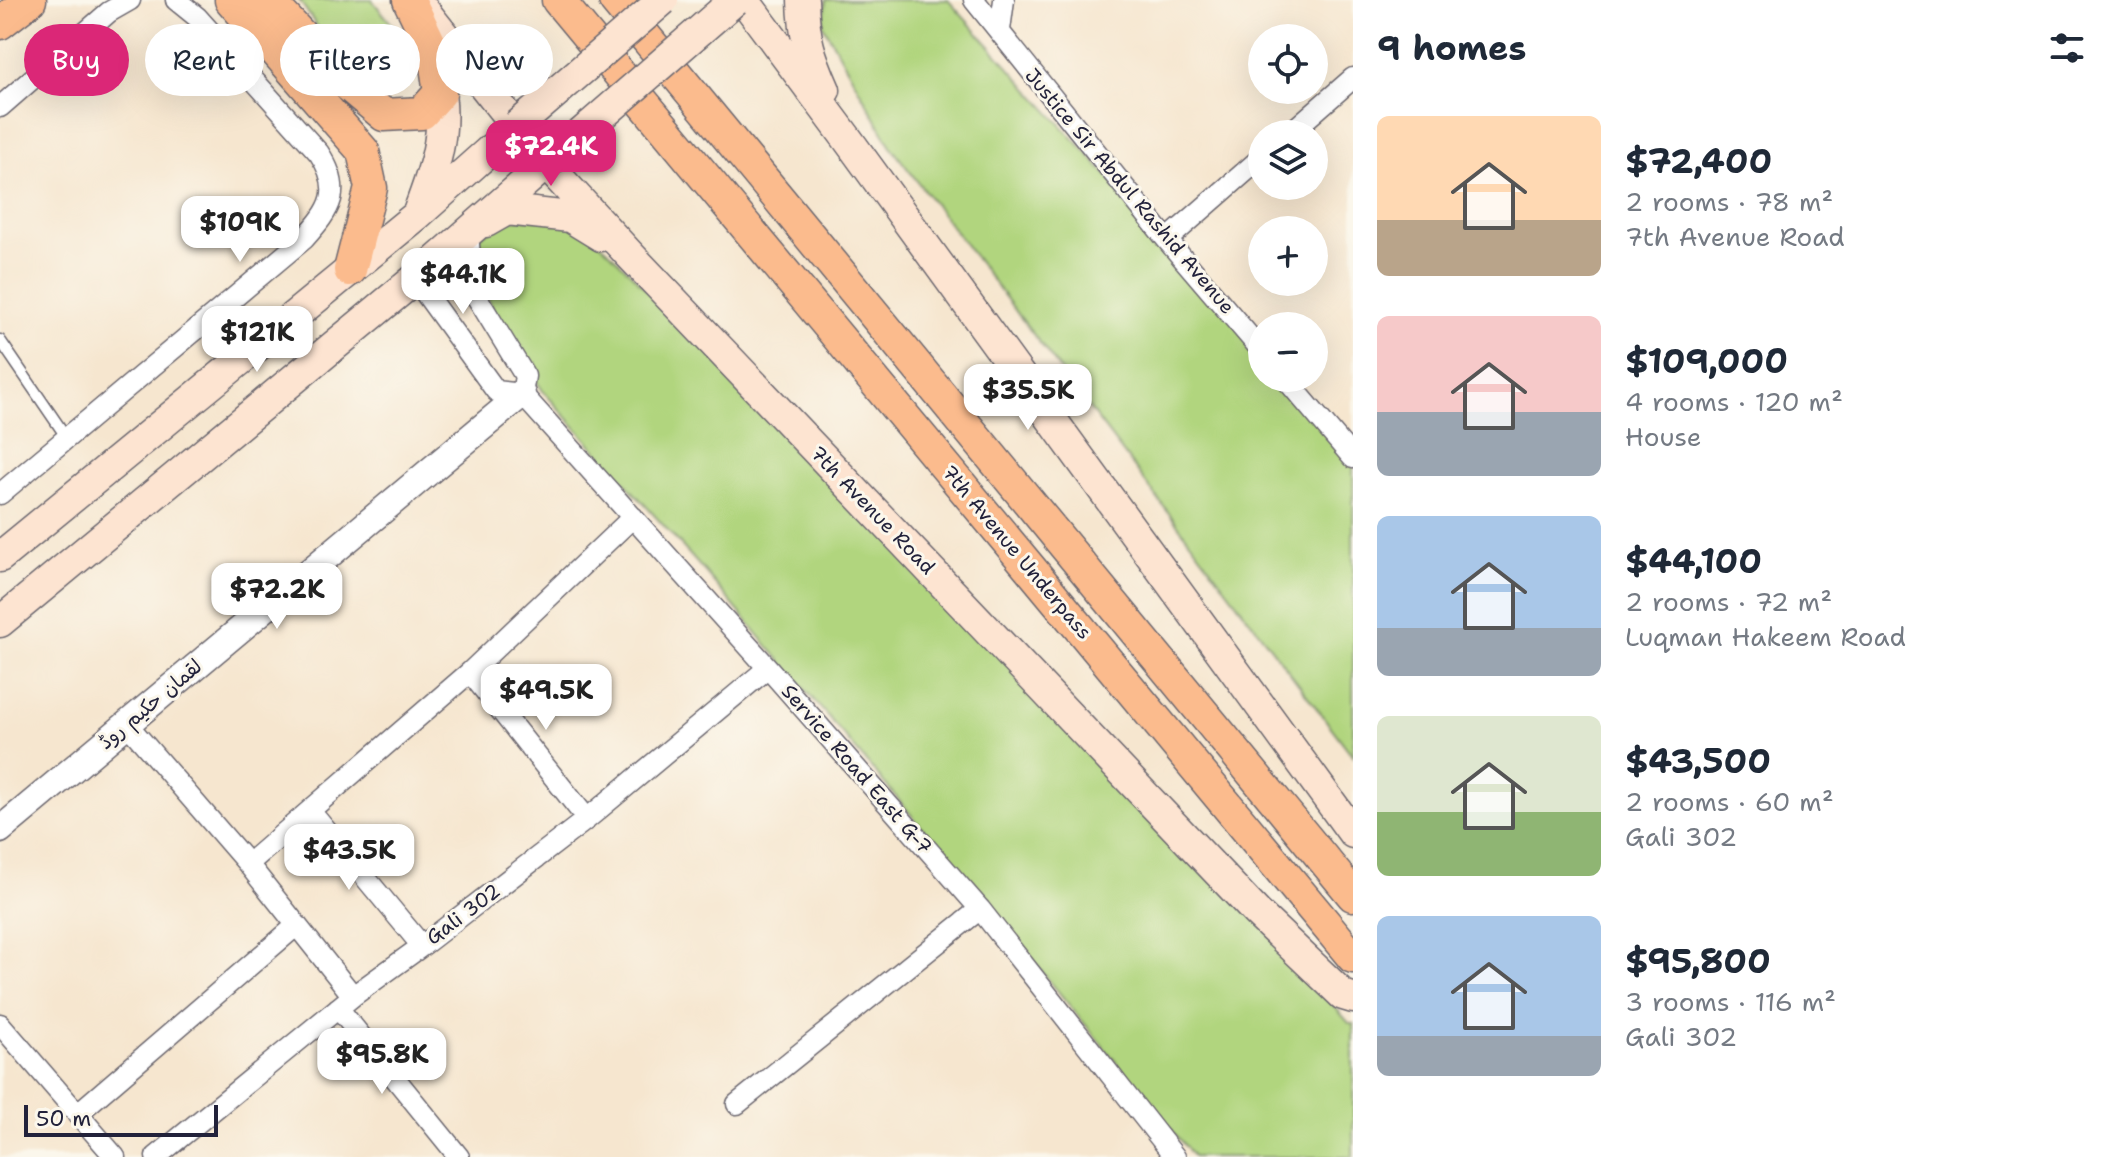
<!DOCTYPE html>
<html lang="en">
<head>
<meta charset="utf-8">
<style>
  :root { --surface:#fff; --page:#f2f2f3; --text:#1f2937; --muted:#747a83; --accent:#db2777 }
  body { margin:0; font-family:"Shantell Sans","Playpen Sans Arabic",sans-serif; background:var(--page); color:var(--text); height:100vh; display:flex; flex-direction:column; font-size:30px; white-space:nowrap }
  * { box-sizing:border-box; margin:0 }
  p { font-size:26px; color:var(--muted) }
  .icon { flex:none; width:44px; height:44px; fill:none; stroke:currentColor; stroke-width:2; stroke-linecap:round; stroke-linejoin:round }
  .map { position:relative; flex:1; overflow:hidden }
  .drawer { display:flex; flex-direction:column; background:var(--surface); width:760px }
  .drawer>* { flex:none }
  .top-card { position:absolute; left:24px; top:24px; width:760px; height:72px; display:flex; gap:16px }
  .controls { position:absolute; left:1248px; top:24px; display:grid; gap:16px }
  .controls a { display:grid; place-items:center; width:80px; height:80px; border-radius:50%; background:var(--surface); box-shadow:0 8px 32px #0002; font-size:40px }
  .scale { position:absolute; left:24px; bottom:20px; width:194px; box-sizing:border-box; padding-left:8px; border:4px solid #22223b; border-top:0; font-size:22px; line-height:28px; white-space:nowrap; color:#22223b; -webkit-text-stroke:6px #fbf7ec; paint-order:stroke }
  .price { position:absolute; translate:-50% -68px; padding:0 18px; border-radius:16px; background:#fff; color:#222; font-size:26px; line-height:52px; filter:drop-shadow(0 2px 4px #0008) }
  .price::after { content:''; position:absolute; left:50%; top:48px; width:24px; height:18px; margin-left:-12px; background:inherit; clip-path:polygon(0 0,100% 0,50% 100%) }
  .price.current { background:var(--accent); color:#fff }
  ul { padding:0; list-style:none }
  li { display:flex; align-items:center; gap:24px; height:200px; padding:0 24px }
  li span { display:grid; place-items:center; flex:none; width:224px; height:160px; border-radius:12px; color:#555 }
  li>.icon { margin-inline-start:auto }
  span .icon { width:96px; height:96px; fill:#fffc; stroke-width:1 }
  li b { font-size:34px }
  h2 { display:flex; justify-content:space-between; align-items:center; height:96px; padding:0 24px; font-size:34px }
  .chip { padding:0 28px; border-radius:36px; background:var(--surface); box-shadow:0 8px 32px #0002; font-size:28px; line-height:72px }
  .chip.current { background:var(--accent); color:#fff }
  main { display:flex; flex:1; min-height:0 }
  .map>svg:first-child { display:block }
  .green { fill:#b1d57e; stroke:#6a7c5c; stroke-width:2 }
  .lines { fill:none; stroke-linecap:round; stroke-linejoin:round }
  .service-casing { stroke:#6c676f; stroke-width:13 }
  .minor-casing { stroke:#6c676f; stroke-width:23 }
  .tertiary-casing { stroke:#6c676f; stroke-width:29 }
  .secondary-casing { stroke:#6c676f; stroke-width:33 }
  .primary-casing { stroke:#6c676f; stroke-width:35 }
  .service { stroke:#fff; stroke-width:10 }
  .minor { stroke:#fff; stroke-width:20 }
  .tertiary { stroke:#fff; stroke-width:26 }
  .secondary { stroke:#fde4d1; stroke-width:30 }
  .primary { stroke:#fbbb8d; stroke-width:32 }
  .secondary-bridge-casing { stroke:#6c676f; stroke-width:33; stroke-linecap:butt }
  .secondary-bridge { stroke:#fde4d1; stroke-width:30 }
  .labels { text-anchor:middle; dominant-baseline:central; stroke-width:6; stroke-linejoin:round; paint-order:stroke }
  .street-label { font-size:20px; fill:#22223b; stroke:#fbf7ec }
</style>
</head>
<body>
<main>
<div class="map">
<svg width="1353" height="1157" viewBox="0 0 1353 1157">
  <rect width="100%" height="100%" fill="#fbf7ec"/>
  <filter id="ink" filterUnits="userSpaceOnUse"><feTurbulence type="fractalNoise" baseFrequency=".0125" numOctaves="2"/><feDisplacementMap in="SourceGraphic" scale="16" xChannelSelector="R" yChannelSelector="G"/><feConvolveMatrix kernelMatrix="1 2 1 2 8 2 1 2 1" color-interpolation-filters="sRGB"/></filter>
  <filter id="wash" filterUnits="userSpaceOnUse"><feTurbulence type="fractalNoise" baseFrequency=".006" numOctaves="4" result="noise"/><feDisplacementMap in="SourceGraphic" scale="32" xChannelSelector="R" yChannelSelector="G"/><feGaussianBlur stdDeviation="1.8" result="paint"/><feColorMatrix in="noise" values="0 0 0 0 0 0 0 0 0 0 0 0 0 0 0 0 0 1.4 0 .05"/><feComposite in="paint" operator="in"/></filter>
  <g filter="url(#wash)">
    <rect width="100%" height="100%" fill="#f6e6cf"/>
    <path class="green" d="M299,0H372L420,58L416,73C406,76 395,82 385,82C346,80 320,29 299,0Z
      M826,0H948L1207,286L1262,351V378H1285L1353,459V756L892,148L823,25Z
      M570,217L608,250L1202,856L1349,1023H1353V1157H1194L969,883L706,573L543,391L500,325L481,282L476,238L509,220Z"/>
  </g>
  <g filter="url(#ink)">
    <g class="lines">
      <g class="service-casing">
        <path id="service" d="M0,340L67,438"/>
      </g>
      <g class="minor-casing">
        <path id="minor" d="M974,0L1167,240L1262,351
          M1000,30L1004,0
          M0,107L109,12L130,0
          M1289,134L1353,78
          M468,233L473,291L525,376L522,394
          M1167,240L1262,157
          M415,279L496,391L522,394
          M1285,378L1353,458
          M522,394L768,668L980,909L1175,1157
          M0,494L304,239C331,209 344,191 319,153L197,17L176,0
          M470,672L587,819
          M127,724L248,864L353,996
          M310,811L422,946
          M248,864L470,672L633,517
          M338,1008L459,1157
          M0,1024L115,1157
          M737,1104L980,909
          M77,1114L297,925
          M156,1157L353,996L422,946L587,819L768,668"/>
      </g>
      <g class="tertiary-casing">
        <path id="tertiary" d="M0,830L522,394"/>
      </g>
      <g class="secondary-casing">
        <path id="secondary" d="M744,0L846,137L1353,833
          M803,0C804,37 810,56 825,90
          M419,4L546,164L629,254L1257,913L1343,995L1353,998
          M419,210C434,170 446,136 440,93
          M486,222L507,210L570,217L601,236
          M0,557L416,216L517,126
          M0,622L415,279L546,164"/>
      </g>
      <g class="primary-casing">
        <path id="primary" d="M231,0L363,151L371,188L350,270
          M268,0L347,84L384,115L422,113L440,93L434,52L409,0
          M558,0L1353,957
          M615,0L1353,895
          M0,23L30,0"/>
      </g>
      <use href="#service" class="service"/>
      <use href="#minor" class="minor"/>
      <use href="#tertiary" class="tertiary"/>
      <use href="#secondary" class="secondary"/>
      <use href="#primary" class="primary"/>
      <g class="secondary-bridge-casing">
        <path id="secondary-bridge" d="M517,126L663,0
          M546,164L735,0"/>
      </g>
      <use href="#secondary-bridge" class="secondary-bridge"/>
    </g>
  </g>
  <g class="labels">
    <g class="street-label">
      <text transform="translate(1130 191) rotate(50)">Justice Sir Abdul Rashid Avenue</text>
      <text transform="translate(873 510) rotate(46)">7th Avenue Road</text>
      <text transform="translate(1017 552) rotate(50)">7th Avenue Underpass</text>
      <text transform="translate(150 704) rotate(-40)">لقمان حکیم روڈ</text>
      <text transform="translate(857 769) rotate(49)">Service Road East G-7</text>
      <text transform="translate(463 914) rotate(-37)">Gali 302</text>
    </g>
  </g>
</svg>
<div class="controls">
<a><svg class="icon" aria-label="locate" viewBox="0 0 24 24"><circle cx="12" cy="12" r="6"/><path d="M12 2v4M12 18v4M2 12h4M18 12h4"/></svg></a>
<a><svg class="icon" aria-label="layers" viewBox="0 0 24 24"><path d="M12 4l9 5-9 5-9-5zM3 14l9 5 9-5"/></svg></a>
<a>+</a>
<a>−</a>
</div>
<div class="scale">50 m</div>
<b class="price current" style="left:551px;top:188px">$72.4K</b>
<b class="price" style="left:240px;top:264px">$109K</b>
<b class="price" style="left:463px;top:316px">$44.1K</b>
<b class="price" style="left:257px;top:374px">$121K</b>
<b class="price" style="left:1028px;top:432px">$35.5K</b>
<b class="price" style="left:277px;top:631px">$72.2K</b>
<b class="price" style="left:546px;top:732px">$49.5K</b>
<b class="price" style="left:349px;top:892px">$43.5K</b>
<b class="price" style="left:382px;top:1096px">$95.8K</b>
<div class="top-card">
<a class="chip current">Buy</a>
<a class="chip">Rent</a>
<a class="chip">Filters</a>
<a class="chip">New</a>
</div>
</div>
<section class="drawer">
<h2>9 homes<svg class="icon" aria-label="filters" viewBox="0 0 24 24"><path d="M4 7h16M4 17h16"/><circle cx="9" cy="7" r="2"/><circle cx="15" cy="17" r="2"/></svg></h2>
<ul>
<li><span style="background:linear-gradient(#ffd9b3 65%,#b9a48a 0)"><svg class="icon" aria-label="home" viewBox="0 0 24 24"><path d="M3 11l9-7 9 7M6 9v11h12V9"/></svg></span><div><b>$72,400</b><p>2 rooms · 78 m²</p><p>7th Avenue Road</p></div></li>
<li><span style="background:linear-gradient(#f6c9c9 60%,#9aa5b1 0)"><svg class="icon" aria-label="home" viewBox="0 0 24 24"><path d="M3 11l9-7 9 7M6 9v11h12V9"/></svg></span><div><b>$109,000</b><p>4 rooms · 120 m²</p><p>House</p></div></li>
<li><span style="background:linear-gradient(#a9c7e8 70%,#9aa5b1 0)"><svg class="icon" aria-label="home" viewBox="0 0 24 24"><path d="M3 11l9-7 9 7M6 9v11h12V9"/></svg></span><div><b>$44,100</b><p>2 rooms · 72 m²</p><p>Luqman Hakeem Road</p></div></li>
<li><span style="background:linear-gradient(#dfe7d0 60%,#8fb573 0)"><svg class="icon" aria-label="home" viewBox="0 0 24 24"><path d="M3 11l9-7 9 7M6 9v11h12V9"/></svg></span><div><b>$43,500</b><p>2 rooms · 60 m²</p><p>Gali 302</p></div></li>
<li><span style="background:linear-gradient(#a9c7e8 75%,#9aa5b1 0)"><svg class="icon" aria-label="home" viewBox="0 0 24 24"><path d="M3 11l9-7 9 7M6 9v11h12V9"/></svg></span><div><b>$95,800</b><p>3 rooms · 116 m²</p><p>Gali 302</p></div></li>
</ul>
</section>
</main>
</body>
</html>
